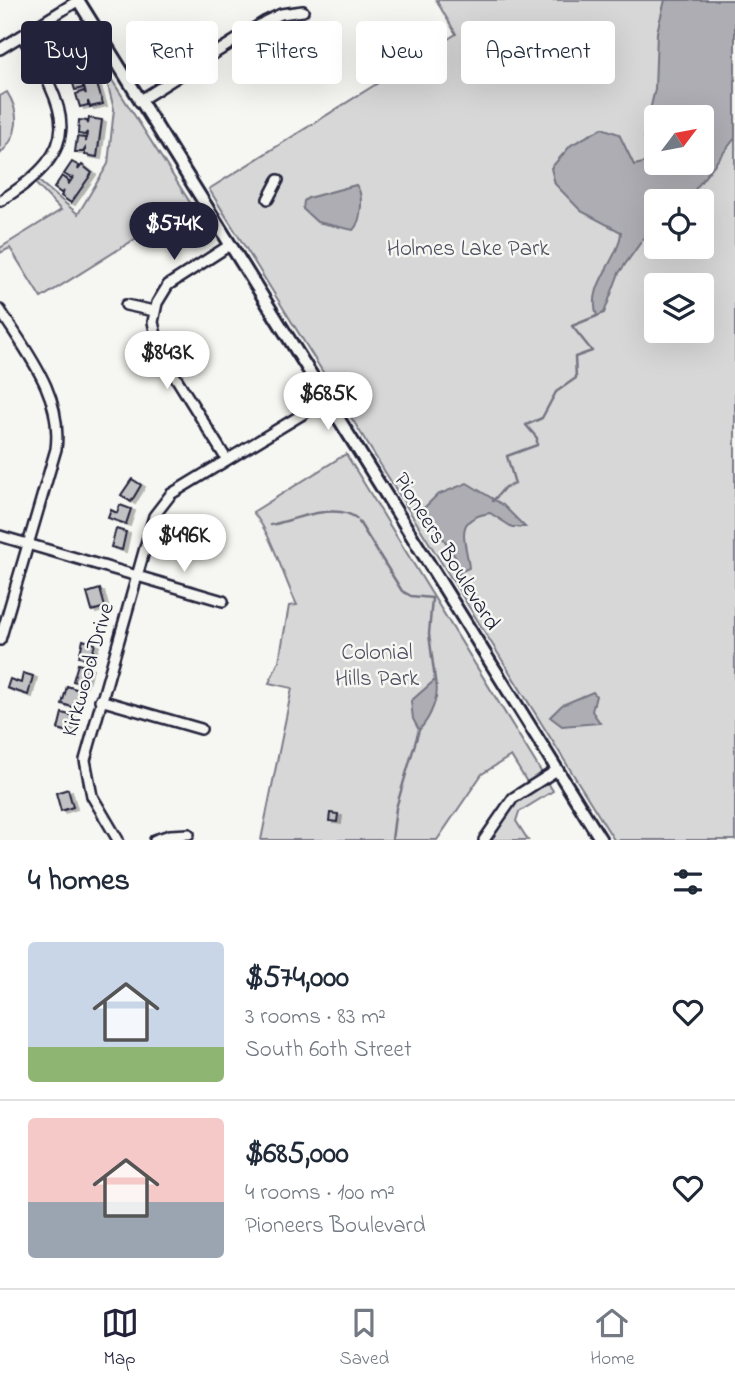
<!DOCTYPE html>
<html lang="en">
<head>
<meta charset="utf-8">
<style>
  :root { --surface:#fff; --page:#f6f6f7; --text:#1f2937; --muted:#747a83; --line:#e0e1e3; --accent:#22223b }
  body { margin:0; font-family:"Indie Flower",sans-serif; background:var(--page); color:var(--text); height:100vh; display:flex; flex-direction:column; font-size:26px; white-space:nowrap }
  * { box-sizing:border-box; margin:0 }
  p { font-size:23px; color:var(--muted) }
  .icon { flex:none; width:38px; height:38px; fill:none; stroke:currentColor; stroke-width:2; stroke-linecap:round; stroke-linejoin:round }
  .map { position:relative; height:840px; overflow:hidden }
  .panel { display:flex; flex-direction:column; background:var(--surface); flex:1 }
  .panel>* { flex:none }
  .top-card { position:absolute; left:21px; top:21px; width:693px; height:63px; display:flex; gap:14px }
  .needle { width:46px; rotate:58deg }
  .buttons { position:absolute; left:644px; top:105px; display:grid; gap:14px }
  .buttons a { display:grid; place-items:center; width:70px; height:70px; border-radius:7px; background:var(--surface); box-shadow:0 7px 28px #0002; font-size:35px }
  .price { position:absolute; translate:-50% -60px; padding:0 16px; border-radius:24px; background:#fff; color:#222; font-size:23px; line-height:46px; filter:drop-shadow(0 2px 4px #0008) }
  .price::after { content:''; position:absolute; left:50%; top:42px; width:21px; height:16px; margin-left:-10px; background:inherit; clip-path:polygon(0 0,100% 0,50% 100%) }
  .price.current { background:var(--accent); color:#fff }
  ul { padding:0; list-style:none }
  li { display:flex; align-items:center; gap:21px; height:175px; padding:0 28px }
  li+li { border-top:2px solid var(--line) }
  li span { display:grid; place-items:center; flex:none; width:196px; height:140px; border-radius:7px; color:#555 }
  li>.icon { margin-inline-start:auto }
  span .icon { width:84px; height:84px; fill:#fffc; stroke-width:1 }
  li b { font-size:30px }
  h2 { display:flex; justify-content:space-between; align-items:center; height:84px; padding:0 28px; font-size:30px }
  .pill { padding:0 24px; border-radius:7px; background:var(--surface); box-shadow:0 7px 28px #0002; font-size:24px; line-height:63px }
  .pill.current { background:var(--accent); color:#fff }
  .tab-bar { display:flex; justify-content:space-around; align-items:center; height:98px; border-top:2px solid var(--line); background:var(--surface); font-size:19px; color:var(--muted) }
  .tab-bar a { display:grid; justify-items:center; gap:4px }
  .tab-bar .current { color:var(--accent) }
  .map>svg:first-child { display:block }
  .green { fill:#d7d7d7; stroke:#7c7c89; stroke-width:2; fill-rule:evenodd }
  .water { fill:#adadb3; stroke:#757583; stroke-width:2; fill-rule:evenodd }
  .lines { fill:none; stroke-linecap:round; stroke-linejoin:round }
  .stream { stroke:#757583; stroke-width:2.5 }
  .building { fill:#c2c2c4; stroke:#22223b; stroke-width:2; filter:url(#shadow) }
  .minor-casing { stroke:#22223b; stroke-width:14 }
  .major-casing { stroke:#22223b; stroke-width:16 }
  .minor { stroke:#f6f6f2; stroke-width:9 }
  .major { stroke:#f6f6f2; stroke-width:10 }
  .labels { text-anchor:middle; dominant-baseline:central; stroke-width:5; stroke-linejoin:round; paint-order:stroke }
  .park-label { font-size:23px; fill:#4f4f62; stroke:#f6f6f2 }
  .street-label { font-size:23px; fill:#22223b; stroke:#f6f6f2 }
</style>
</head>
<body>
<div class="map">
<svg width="735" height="840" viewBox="0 0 735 840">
  <defs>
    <filter id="shadow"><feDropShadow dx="4" dy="2" stdDeviation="0" flood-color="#0004"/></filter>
  </defs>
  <rect width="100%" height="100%" fill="#f6f6f2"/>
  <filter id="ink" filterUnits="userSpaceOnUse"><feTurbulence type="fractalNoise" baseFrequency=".0143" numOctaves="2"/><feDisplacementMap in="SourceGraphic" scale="14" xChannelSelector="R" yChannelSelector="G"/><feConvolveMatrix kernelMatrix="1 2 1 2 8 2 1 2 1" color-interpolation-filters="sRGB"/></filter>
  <g filter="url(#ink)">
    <path class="green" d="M436,0H735V840H614L209,189L456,34ZM656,117H702V163H656ZM656,201H702V247H656ZM656,285H702V331H656Z
      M103,66L191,204L41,298L10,248L0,253V248L61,210L32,180L35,178L78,214L108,164L114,109Z
      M7,92C21,114 19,136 0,154V96Z
      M346,454L553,791L519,812L516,821L528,840H484L503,810L530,787L511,756L482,774L437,840H261L292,688L269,683L279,661L289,606L297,605C282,574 274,539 253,512Z"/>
    <path class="water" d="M665,0H735V138L686,201H656V226L646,235L619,273L604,313L597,316C586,285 619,261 621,232L581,211L555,184L551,168L571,145L602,128L619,134L634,165L648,162L650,155L644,136L655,89L657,32ZM702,117V163H656V117Z
      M356,185C364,194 362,221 353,230L317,222L303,209L304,201L308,198Z
      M467,483L503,505L525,527H512L490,513C452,519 466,539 469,568L460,572L455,557L424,508L437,495Z
      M435,680C441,694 430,719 419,730L413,719L411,701Z
      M593,692L596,696L592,711L600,723L562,726L550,717L562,705Z"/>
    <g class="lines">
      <path class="stream" d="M493,501L505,487L515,484L507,456L537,445V438L526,425L542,418L556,392L576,378L575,357L592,351L572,326L597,316
        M359,522L402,591L411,596L432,598L429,634L435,680
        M271,525C294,520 338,501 357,519
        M453,579L460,572
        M392,840L396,808L419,730"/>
    </g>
    <path class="building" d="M66,27L86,59L74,66L71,61L72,65L65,69L57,56L64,52L67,54L62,46L56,53L48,41L55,37L58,39L55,34Z
      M92,68L103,104L90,107L88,101V105L80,107L76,94L84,91L86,94L83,84V88L75,90L71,77L79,74L81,77L80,71Z
      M89,118L102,120L97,157L85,155V149L83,152H75L77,137L85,138L86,142L87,132L85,135L78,134L79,120L87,121L88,124Z
      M72,162L79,166L78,170L82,165L92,173L71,203L61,196L64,191L61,193L54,188L62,176L69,181L68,185L74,176L71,178L64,174Z
      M132,479L141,485L131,502L121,495Z
      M120,505L131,509L126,524L108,518L111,510L117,513Z
      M116,529L126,532L122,550L111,547Z
      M100,589L105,607L92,611L87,593Z
      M83,640L95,644L90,660L79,657Z
      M78,664L89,667L83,684L73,681Z
      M23,673L33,676L28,695L7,688L10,679L21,683Z
      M67,686L79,690L76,708L62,704Z
      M62,713L74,716L69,732L58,729Z
      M68,789L73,807L61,811L56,793Z
      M330,813L338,814L337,822L329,821Z"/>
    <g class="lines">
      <g class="minor-casing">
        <path id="minor" d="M0,49L79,0
          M139,101L266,21L281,14L303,11
          M268,199L278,180
          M0,201C87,147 68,112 22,36
          M126,305L154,311
          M0,310C27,353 63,395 56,449L0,640
          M227,460L160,352L153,322L157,303L168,285L230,245
          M0,536L223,601
          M100,700L201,729
          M118,840L92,796L85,760L154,516L171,494L326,400
          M155,840L170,835L189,834
          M484,840L513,798L557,770"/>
      </g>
      <g class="major-casing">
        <path id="major" d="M78,0L601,840"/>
      </g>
      <use href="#minor" class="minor"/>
      <use href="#major" class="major"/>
    </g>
  </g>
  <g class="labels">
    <g class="park-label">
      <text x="468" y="249">Holmes Lake Park</text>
      <text x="377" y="653">Colonial<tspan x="377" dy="26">Hills Park</tspan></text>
    </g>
    <g class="street-label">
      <text transform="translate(446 552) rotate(58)">Pioneers Boulevard</text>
      <text transform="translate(89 670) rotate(-74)">Kirkwood Drive</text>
    </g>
  </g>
</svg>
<div class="buttons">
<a><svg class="needle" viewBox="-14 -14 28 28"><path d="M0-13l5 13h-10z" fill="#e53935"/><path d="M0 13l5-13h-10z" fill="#747a83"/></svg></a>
<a><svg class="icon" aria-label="locate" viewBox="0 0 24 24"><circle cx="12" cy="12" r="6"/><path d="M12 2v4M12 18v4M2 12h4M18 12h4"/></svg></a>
<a><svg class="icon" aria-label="layers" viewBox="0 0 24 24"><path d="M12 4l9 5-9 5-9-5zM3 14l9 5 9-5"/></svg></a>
</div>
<b class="price current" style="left:174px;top:262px">$574K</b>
<b class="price" style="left:167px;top:391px">$843K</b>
<b class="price" style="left:328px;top:432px">$685K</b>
<b class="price" style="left:184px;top:574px">$496K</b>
<div class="top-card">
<a class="pill current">Buy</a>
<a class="pill">Rent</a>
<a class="pill">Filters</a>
<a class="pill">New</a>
<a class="pill">Apartment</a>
</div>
</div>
<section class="panel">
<h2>4 homes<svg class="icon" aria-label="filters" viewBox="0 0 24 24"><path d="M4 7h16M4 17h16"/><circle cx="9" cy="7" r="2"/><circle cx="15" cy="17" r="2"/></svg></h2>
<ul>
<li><span style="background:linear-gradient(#c9d6e8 75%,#8fb573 0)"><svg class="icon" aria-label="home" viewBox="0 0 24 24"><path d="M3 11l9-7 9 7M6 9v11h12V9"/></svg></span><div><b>$574,000</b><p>3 rooms · 83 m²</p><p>South 60th Street</p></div><svg class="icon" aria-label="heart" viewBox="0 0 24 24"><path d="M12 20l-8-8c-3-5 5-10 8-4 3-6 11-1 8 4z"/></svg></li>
<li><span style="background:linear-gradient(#f6c9c9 60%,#9aa5b1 0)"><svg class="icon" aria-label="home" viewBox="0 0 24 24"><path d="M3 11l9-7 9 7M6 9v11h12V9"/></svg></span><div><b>$685,000</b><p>4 rooms · 100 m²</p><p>Pioneers Boulevard</p></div><svg class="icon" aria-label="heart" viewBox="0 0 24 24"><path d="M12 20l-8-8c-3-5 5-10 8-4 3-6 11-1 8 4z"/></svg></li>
</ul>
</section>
<nav class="tab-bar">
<a class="current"><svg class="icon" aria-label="map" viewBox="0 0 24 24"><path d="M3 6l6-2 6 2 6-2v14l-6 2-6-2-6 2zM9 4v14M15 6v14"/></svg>Map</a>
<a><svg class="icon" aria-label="saved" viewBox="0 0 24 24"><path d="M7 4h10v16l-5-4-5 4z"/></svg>Saved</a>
<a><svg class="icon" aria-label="home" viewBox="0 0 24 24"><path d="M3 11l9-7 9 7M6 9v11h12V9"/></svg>Home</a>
</nav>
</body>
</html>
